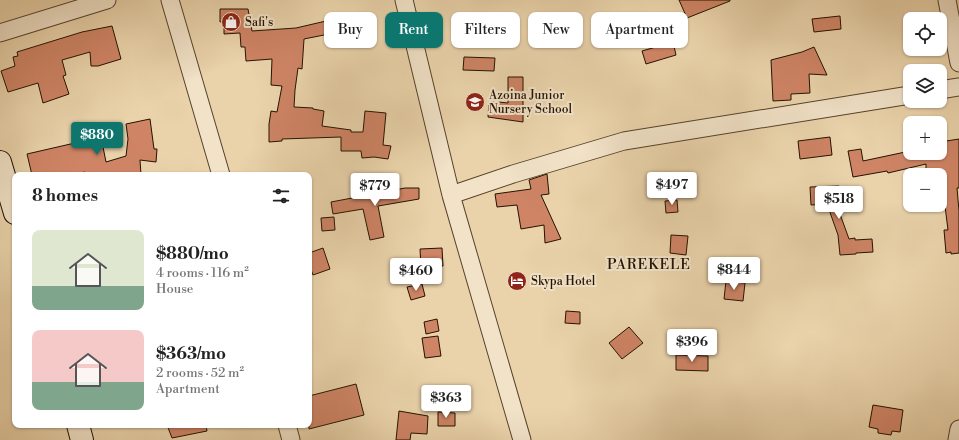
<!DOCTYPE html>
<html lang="en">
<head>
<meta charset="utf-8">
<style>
  :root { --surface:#fff; --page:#f6f6f6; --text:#222; --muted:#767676; --accent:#0f766e }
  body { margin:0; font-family:"Libre Bodoni",serif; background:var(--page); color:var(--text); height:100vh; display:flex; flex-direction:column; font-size:15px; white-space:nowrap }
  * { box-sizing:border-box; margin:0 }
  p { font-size:13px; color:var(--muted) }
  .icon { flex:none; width:22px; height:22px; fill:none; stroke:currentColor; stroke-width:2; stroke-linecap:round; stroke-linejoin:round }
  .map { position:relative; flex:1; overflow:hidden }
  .side { position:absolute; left:12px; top:172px; width:300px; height:256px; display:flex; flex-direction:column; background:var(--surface); border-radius:8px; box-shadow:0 1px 3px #0004 }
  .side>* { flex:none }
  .top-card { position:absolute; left:324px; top:12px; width:380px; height:36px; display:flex; gap:8px }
  .fabs { position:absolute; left:903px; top:12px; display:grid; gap:8px }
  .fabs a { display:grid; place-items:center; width:44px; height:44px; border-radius:8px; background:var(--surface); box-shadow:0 1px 3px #0004; font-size:20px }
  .price { position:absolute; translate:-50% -34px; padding:0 9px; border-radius:4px; background:#fff; color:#222; font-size:13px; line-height:26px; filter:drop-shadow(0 1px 2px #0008) }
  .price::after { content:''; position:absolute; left:50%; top:24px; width:12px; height:9px; margin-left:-6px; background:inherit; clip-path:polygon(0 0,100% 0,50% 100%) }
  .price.current { background:var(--accent); color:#fff }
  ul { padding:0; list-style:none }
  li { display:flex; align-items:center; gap:12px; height:100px; padding:0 20px }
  li span { display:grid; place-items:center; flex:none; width:112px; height:80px; border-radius:8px; color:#555 }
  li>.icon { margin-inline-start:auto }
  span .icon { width:48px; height:48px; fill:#fffc; stroke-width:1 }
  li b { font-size:17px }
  h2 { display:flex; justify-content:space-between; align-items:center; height:48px; padding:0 20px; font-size:17px }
  .tag { padding:0 14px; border-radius:8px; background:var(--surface); box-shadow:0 1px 3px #0004; font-size:14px; line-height:36px }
  .tag.current { background:var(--accent); color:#fff }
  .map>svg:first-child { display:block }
  .building { fill:#ce8465; stroke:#241200 }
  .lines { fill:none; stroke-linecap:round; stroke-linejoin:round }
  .minor-casing { stroke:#56422b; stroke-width:19 }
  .secondary-casing { stroke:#241200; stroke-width:24 }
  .minor { stroke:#f1e2c8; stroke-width:17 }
  .secondary { stroke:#f1e2c8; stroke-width:22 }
  .labels { text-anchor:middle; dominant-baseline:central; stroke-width:4; stroke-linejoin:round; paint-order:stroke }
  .poi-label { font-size:12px; fill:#241200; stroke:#f1e2c8; text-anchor:start }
  .quarter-label { font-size:14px; letter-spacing:1px; fill:#241200; stroke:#f1e2c8 }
</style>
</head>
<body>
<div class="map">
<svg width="959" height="440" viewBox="0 0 959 440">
  <rect width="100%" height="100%" fill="#ead3ab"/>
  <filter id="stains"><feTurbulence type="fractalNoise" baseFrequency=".005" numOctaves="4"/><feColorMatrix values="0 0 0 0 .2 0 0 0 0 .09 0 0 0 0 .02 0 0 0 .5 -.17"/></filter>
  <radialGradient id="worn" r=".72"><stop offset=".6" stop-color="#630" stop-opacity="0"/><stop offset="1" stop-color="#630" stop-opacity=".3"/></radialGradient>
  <path class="building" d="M679,0H730V1L687,18Z
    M220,9H248L252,31L296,28L326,21L329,34L304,39L302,69L298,68L295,90L294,107L313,108V109L324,111L322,126L351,130V132H363L365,111L386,113L383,145L391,146L388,159L374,157L362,158L361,151H341V137L282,139V141L269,142V124L271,111L277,112L282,86L271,85L272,59L246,61L245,47H241L240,33L224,34V21L220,22Z
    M350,13L351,25H331V14Z
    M840,16L841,29L814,32L812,19Z
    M112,26L121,59L98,66H91L90,52L62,60L66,75L63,76L69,94L43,103L38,83L8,92L1,71L15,66L13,57L18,56L17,52L82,32Z
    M673,42L676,55L646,64L642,51Z
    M814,47L827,75L809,74L810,93L791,94V100L773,101L771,60L802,52Z
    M464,57L495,58L494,71L463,70Z
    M508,77H523V122L488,117L489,101L508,103Z
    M150,119L154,149H157L156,162L140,160L141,175H85V172L71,175H32L27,154L101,137L106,162L126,156L128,139L126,124Z
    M830,137L832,155L800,159L798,141Z
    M959,139V188H957L959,211V253L951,254V252L946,253L944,230H948L943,190L940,191V175H926V164L888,173L887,171L853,177L848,151L861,149L863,161L910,151V153H940V142Z
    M547,174L549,194L541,195L561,239L545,243L544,225L521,229L517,205L497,207L495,194L531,189L529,180Z
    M839,186L840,214L849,239L855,238V240L872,239L873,252L856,253V254L840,255L838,235L827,204L811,205L810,187Z
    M405,188H419V199L378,206L384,237L370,240L363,209L333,214L331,202Z
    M677,200L678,212L666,213L665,201Z
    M334,217L335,230L322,231L321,218Z
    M671,235L688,236L686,255L670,253Z
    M323,248L330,269L313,275L309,264V253Z
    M442,248L443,266L421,267L420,249Z
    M726,281L745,283L743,301L724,299Z
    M422,284L425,296L411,300L407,287Z
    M566,311L580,312V324L565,323Z
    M437,319L439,331L426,334L424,322Z
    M629,327L643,343L622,359L609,343Z
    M438,336L441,356L425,358L422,338Z
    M676,355L708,356V371L676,370Z
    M356,384L364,415L309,429V396Z
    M873,405L903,410L900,432L892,431L891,435L878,433V429L869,427Z
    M399,411L428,416L427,434L411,433L410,440H396Z
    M438,412L455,413V426H438Z
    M167,425H206L207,431L172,438Z"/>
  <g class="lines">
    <g class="minor-casing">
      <path id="minor" d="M170,0L221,175
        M404,0L451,195L522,440
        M947,0L959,63
        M0,33L107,0
        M940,90L959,87
        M451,195L513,174L624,141L910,95
        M287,425L291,440
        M957,440L959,429"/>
    </g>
    <g class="secondary-casing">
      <path id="secondary" d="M0,162L15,213
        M78,425L82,440"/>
    </g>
    <use href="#minor" class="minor"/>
    <use href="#secondary" class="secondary"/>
  </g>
  <defs>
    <g id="shop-disc" transform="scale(1)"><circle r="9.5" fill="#8f2418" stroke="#f1e2c8"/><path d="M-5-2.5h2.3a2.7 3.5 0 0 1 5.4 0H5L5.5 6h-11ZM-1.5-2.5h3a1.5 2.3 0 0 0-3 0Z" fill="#fff"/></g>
    <g id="school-disc" transform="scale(1)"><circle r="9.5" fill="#8f2418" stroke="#f1e2c8"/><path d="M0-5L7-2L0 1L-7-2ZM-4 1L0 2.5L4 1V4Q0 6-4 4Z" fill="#fff"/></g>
    <g id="hotel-disc" transform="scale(1)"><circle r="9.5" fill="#8f2418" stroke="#f1e2c8"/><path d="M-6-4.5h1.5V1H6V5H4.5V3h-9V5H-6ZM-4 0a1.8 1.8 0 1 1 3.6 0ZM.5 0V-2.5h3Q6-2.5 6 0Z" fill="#fff"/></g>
  </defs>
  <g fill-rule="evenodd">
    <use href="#shop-disc" x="231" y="22"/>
    <use href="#school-disc" x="475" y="102"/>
    <use href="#hotel-disc" x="517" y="281"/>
  </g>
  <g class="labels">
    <g class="poi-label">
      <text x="245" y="22">Safi's</text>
      <text x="489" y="95">Azoina Junior<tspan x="489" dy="14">Nursery School</tspan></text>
      <text x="531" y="281">Skypa Hotel</text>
    </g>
    <g class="quarter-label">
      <text x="649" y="265">PAREKELE</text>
    </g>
  </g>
  <rect width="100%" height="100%" filter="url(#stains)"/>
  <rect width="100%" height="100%" fill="url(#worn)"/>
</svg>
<div class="fabs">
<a><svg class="icon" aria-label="locate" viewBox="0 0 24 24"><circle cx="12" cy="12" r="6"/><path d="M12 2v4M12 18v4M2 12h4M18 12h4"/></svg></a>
<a><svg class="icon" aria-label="layers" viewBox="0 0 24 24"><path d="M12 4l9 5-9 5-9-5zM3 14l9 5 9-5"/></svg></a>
<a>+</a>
<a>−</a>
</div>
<b class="price current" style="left:97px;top:156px">$880</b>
<b class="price" style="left:672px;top:206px">$497</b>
<b class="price" style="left:375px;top:207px">$779</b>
<b class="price" style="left:839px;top:220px">$518</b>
<b class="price" style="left:734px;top:291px">$844</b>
<b class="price" style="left:416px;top:292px">$460</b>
<b class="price" style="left:692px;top:363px">$396</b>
<b class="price" style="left:446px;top:419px">$363</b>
<div class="top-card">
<a class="tag">Buy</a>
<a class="tag current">Rent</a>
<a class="tag">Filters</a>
<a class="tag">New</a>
<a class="tag">Apartment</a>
</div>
<section class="side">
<h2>8 homes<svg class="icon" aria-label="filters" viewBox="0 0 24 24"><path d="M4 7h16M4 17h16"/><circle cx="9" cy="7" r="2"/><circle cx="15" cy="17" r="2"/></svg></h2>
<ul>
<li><span style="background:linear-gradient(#dfe7d0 70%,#7fa58c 0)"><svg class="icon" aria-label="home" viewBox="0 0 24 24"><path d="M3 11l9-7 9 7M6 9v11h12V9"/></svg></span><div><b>$880/mo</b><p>4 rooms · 116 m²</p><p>House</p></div></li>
<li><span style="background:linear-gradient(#f6c9c9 65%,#7fa58c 0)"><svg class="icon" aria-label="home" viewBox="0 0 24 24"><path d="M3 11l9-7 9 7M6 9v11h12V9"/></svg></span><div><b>$363/mo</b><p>2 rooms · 52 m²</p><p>Apartment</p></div></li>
</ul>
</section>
</div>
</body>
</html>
